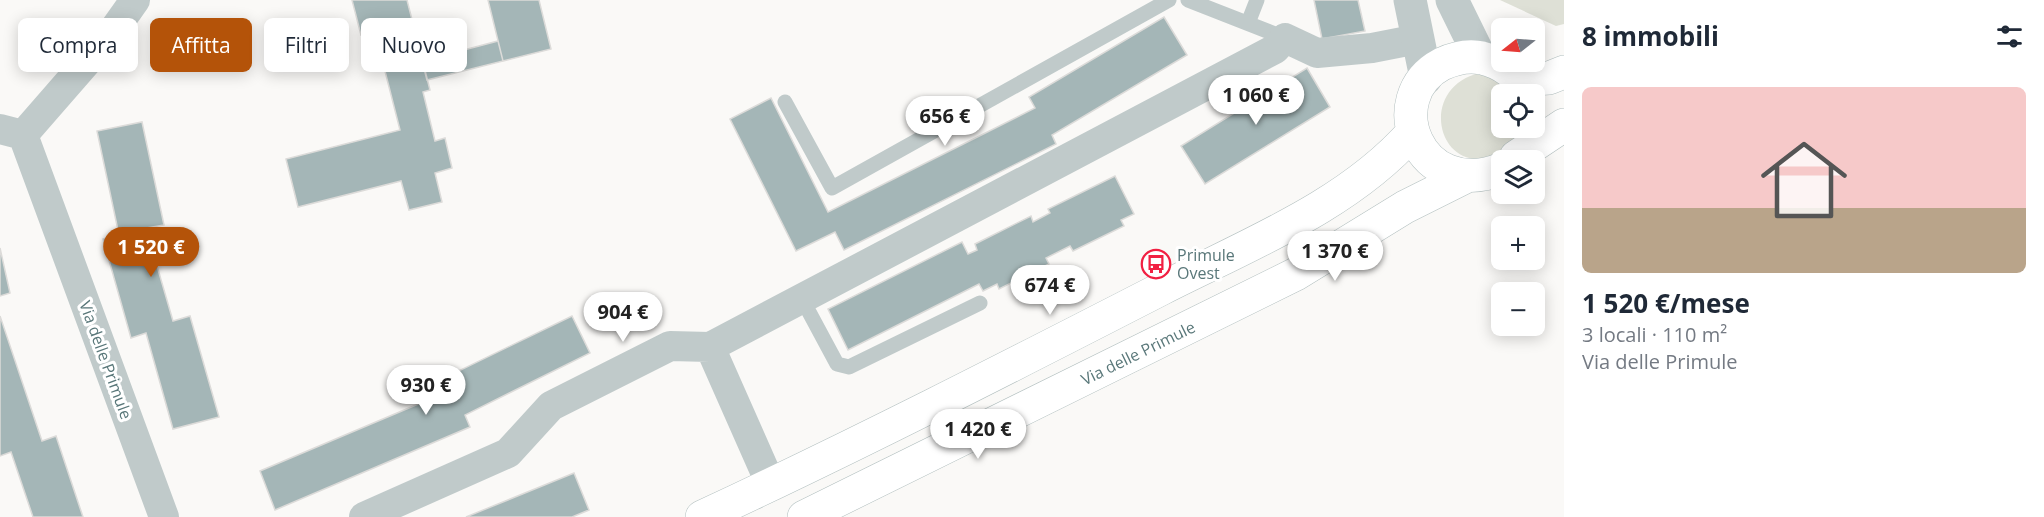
<!DOCTYPE html>
<html lang="it">
<head>
<meta charset="utf-8">
<style>
  :root { --surface:#fff; --page:#f6f6f7; --text:#1f2937; --muted:#747a83; --accent:#b45309 }
  body { margin:0; font-family:"Open Sans",sans-serif; background:var(--page); color:var(--text); height:100vh; display:flex; flex-direction:column; font-size:22px; white-space:nowrap }
  * { box-sizing:border-box; margin:0 }
  p { font-size:20px; color:var(--muted) }
  .icon { flex:none; width:33px; height:33px; fill:none; stroke:currentColor; stroke-width:2; stroke-linecap:round; stroke-linejoin:round }
  .map { position:relative; flex:1; overflow:hidden }
  .drawer { display:flex; flex-direction:column; background:var(--surface); width:480px }
  .drawer>* { flex:none }
  .top-card { position:absolute; left:18px; top:18px; width:570px; height:54px; display:flex; gap:12px }
  .needle { width:39px; rotate:253deg }
  .tools { position:absolute; left:1491px; top:18px; display:grid; gap:12px }
  .tools a { display:grid; place-items:center; width:54px; height:54px; border-radius:9px; background:var(--surface); box-shadow:0 3px 15px #0003; font-size:30px }
  .price { position:absolute; translate:-50% -51px; padding:0 14px; border-radius:21px; background:#fff; color:#222; font-size:20px; line-height:39px; filter:drop-shadow(0 2px 3px #0008) }
  .price::after { content:''; position:absolute; left:50%; top:36px; width:18px; height:14px; margin-left:-9px; background:inherit; clip-path:polygon(0 0,100% 0,50% 100%) }
  .price.on { background:var(--accent); color:#fff }
  ul { padding:0; list-style:none }
  li { display:grid; align-content:center; gap:12px; height:318px; padding:0 18px }
  li span { display:grid; place-items:center; height:186px; border-radius:9px; color:#555 }
  li>.icon { margin-inline-start:auto }
  span .icon { width:108px; height:108px; fill:#fffc; stroke-width:1 }
  li b { font-size:26px }
  h2 { display:flex; justify-content:space-between; align-items:center; height:72px; padding:0 18px; font-size:26px }
  .pill { padding:0 21px; border-radius:9px; background:var(--surface); box-shadow:0 3px 15px #0003; font-size:21px; line-height:54px }
  .pill.on { background:var(--accent); color:#fff }
  main { display:flex; flex:1; min-height:0 }
  .map>svg:first-child { display:block }
  .green { fill:#dee0d6 }
  .building { fill:#a4b6b7; stroke:#dcdbd9; stroke-width:1.5 }
  .lines { fill:none; stroke-linecap:round; stroke-linejoin:round }
  .secondary-casing { stroke:#b2bfbf; stroke-width:34 }
  .service { stroke:#c0caca; stroke-width:15 }
  .minor { stroke:#c0caca; stroke-width:30 }
  .tertiary { stroke:#c0caca; stroke-width:33 }
  .secondary { stroke:#fff; stroke-width:33 }
  .labels { text-anchor:middle; dominant-baseline:central; stroke-width:6; stroke-linejoin:round; paint-order:stroke }
  .poi-label { font-size:16px; fill:#597779; stroke:#fff; text-anchor:start }
  .street-label { font-size:16px; fill:#597779; stroke:#fff }
</style>
</head>
<body>
<main>
<div class="map">
<svg width="1564" height="517" viewBox="0 0 1564 517">
  <rect width="100%" height="100%" fill="#faf9f7"/>
  <path class="green" d="M1500,0H1564V24L1556,26Z
    M1486,72L1523,94H1502V128H1527L1524,137L1502,157C1493,158 1483,160 1474,159C1431,154 1425,80 1486,72Z"/>
  <path class="building" d="M352,0H407L430,90L423,92L435,141L445,138L452,168L435,173L442,202L409,210L401,181L298,207L286,159L400,130L375,32L361,35Z
    M488,0H539L551,49L503,61Z
    M1314,0H1358L1365,31L1322,39Z
    M1164,17L1187,55L1052,135L1056,144L844,250L835,232L796,251L730,119L771,98L828,212L1035,108L1029,97Z
    M498,41L503,61L427,80L422,61Z
    M1307,68L1330,107L1205,184L1181,146Z
    M142,122L164,225L146,228L173,321L190,316L219,417L173,429L146,333L131,338L103,239L119,235L97,131Z
    M1115,176L1134,214L1121,220L1124,226L1073,251L1070,246L1046,258L1049,264L999,289L997,284L983,291L979,284L848,350L828,309L962,242L968,254L977,250L975,244L1031,216L1033,222L1050,213L1048,209Z
    M0,248L10,293L0,296Z
    M0,316L42,441L56,436L83,517H33L11,452L0,456Z
    M572,316L590,353L465,415L470,427L275,510L260,471L449,391L444,378Z
    M574,473L589,510L572,517H466Z"/>
  <g class="lines">
    <g class="secondary-casing">
      <path id="secondary" d="M1518,80L1549,78L1564,72
        M1516,157L1564,125
        M1502,169C1418,202 1379,97 1442,64C1455,58 1468,55 1482,58C1503,63 1519,75 1527,94
        M702,517C857,445 1009,367 1161,289C1247,245 1348,206 1413,132
        M804,517L1296,274L1405,207L1465,177"/>
    </g>
    <path class="service" d="M1188,0L1285,38
      M1248,23L1257,0
      M785,102L832,188L1169,0
      M801,297L837,364L849,367L980,303"/>
    <path class="minor" d="M0,129L23,135L164,517
      M23,135L111,34L135,0
      M710,347L771,485
      M364,517L508,453L551,406L670,346L710,347L1275,49L1285,38L1317,53L1372,48L1418,39"/>
    <path class="tertiary" d="M1410,0L1426,78
      M1452,0L1480,57"/>
    <use href="#secondary" class="secondary"/>
  </g>
  <defs>
    <g id="bus-ring" transform="scale(1.5)"><circle r="9.5" fill="#fff" stroke="#f12042" stroke-width="1.5"/><path d="M-5-6H5V4H4V6H2V4H-2V6H-4V4H-5ZM-3.5-4V0h7V-4ZM-3.5 1.2v1.5H-2V1.2ZM2 1.2v1.5H3.5V1.2Z" fill="#f12042"/></g>
  </defs>
  <g fill-rule="evenodd">
    <use href="#bus-ring" x="1156" y="264"/>
  </g>
  <g class="labels">
    <g class="poi-label">
      <text x="1177" y="255">Primule<tspan x="1177" dy="18">Ovest</tspan></text>
    </g>
    <g class="street-label">
      <text transform="translate(1138 353) rotate(-26)">Via delle Primule</text>
      <text transform="translate(106 360) rotate(70)">Via delle Primule</text>
    </g>
  </g>
</svg>
<div class="tools">
<a><svg class="needle" viewBox="-14 -14 28 28"><path d="M0-13l5 13h-10z" fill="#e53935"/><path d="M0 13l5-13h-10z" fill="#747a83"/></svg></a>
<a><svg class="icon" aria-label="locate" viewBox="0 0 24 24"><circle cx="12" cy="12" r="6"/><path d="M12 2v4M12 18v4M2 12h4M18 12h4"/></svg></a>
<a><svg class="icon" aria-label="layers" viewBox="0 0 24 24"><path d="M12 4l9 5-9 5-9-5zM3 14l9 5 9-5"/></svg></a>
<a>+</a>
<a>−</a>
</div>
<b class="price" style="left:1256px;top:126px">1 060 €</b>
<b class="price" style="left:945px;top:147px">656 €</b>
<b class="price on" style="left:151px;top:278px">1 520 €</b>
<b class="price" style="left:1335px;top:282px">1 370 €</b>
<b class="price" style="left:1050px;top:316px">674 €</b>
<b class="price" style="left:623px;top:343px">904 €</b>
<b class="price" style="left:426px;top:416px">930 €</b>
<b class="price" style="left:978px;top:460px">1 420 €</b>
<div class="top-card">
<a class="pill">Compra</a>
<a class="pill on">Affitta</a>
<a class="pill">Filtri</a>
<a class="pill">Nuovo</a>
</div>
</div>
<section class="drawer">
<h2>8 immobili<svg class="icon" aria-label="filters" viewBox="0 0 24 24"><path d="M4 7h16M4 17h16"/><circle cx="9" cy="7" r="2"/><circle cx="15" cy="17" r="2"/></svg></h2>
<ul>
<li><span style="background:linear-gradient(#f6c9c9 65%,#b9a48a 0)"><svg class="icon" aria-label="home" viewBox="0 0 24 24"><path d="M3 11l9-7 9 7M6 9v11h12V9"/></svg></span><div><b>1 520 €/mese</b><p>3 locali · 110 m²</p><p>Via delle Primule</p></div></li>
</ul>
</section>
</main>
</body>
</html>
